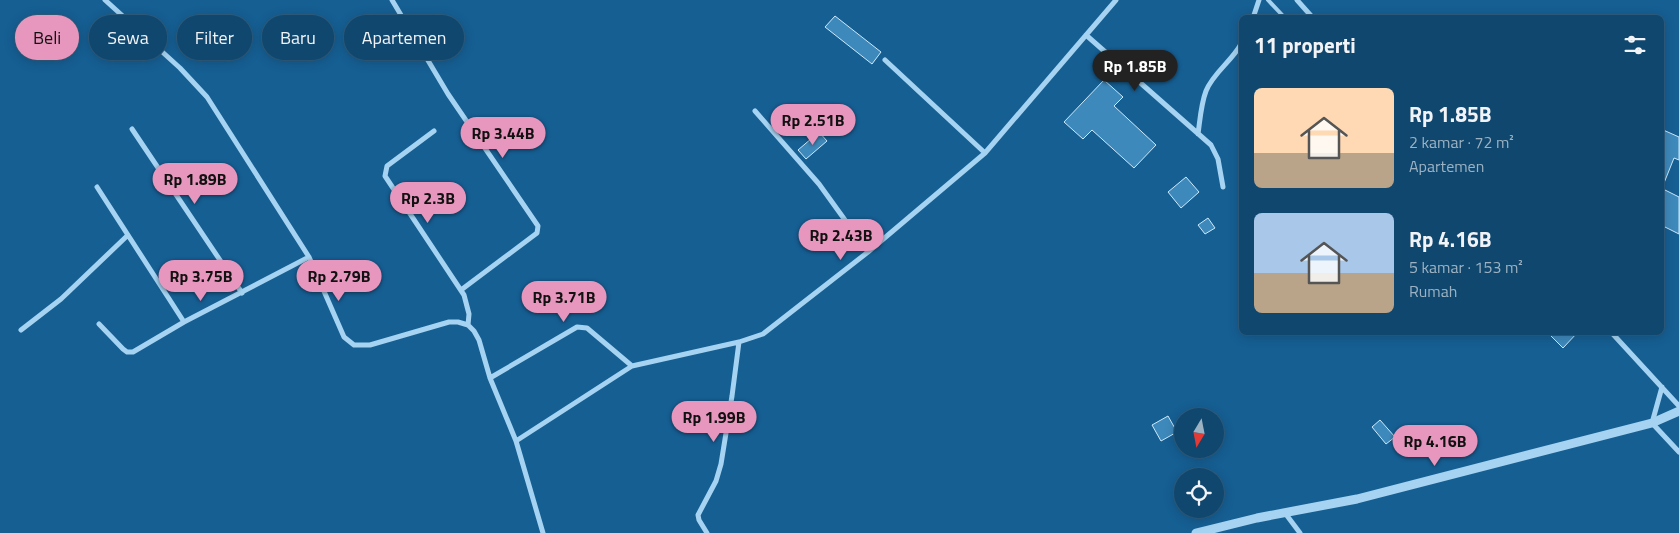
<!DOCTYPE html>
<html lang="id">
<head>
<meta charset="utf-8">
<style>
  :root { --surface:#10476e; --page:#194e73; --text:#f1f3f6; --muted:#9cb2c2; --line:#305f81; --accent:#e797bd }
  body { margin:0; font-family:"Titillium Web",sans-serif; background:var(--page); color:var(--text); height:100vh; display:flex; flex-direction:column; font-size:19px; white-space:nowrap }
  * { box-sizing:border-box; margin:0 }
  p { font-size:16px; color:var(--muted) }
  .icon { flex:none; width:28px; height:28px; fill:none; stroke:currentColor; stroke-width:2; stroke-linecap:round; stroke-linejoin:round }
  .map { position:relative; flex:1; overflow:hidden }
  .side { position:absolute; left:1239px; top:15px; width:425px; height:320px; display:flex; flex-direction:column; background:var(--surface); border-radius:8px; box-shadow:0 2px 12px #0003,0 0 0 1px var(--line) }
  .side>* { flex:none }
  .hud { position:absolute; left:15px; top:15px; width:475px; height:45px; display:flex; gap:10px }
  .needle { width:32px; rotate:190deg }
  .buttons { position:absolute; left:1174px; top:408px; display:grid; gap:10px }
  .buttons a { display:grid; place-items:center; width:50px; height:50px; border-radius:50%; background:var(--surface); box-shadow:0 2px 12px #0003,0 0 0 1px var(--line); font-size:25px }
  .price { position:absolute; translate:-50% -42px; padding:0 11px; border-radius:18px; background:var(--accent); color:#111; font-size:16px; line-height:32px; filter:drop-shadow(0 1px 2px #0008) }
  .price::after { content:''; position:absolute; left:50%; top:30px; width:15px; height:11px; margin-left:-8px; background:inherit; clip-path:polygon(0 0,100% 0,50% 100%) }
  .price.active { background:#222; color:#fff }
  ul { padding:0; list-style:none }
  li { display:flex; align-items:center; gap:15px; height:125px; padding:0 15px }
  li span { display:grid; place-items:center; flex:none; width:140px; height:100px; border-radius:8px; color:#555 }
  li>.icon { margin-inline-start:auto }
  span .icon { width:60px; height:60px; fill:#fffc; stroke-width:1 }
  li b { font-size:21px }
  h2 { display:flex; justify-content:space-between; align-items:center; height:60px; padding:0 15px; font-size:21px }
  .pill { padding:0 18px; border-radius:22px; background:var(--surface); box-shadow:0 2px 12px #0003,0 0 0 1px var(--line); font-size:18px; line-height:45px }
  .pill.active { background:var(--accent); color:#111 }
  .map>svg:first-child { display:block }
  .building { fill:#3e89bb; stroke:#cce9fc }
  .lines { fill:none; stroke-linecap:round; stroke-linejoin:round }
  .service { stroke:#a5d3f1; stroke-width:4 }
  .minor { stroke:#a5d3f1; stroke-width:5 }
  .tertiary { stroke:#a5d3f1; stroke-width:9 }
</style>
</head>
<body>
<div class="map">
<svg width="1679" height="533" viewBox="0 0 1679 533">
  <rect width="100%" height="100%" fill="#165f93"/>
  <path class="building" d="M835,16L881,52L872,64L825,27Z
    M1104,80L1123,97L1114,106L1156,145L1134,168L1092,130L1083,139L1064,122Z
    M1661,129L1679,137V160L1674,158L1662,188Z
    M819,132L827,141L806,159L798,150Z
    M1186,177L1199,192L1181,208L1168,192Z
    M1665,190L1679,197V234L1661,225V198Z
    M1208,218L1215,228L1205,234L1198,225Z
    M1547,332H1578L1563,348Z
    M1168,416L1177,432L1161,441L1152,425Z
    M1380,420L1395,437L1386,444L1372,427Z"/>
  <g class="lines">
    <path class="service" d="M1268,0L1285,18"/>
    <path class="minor" d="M105,0L180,68L207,97L309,257L344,337L354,345H370L449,322H458L468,325L474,331L479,340L490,378L516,441L543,533
      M392,0L448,94L538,226L537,233L461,290
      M1297,0L1313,18
      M1253,18L1259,0
      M1086,35L1211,145L1218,159L1223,187
      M885,60L985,153
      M755,111L819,184L868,252
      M132,129L242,293
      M434,131L387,166L385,176L464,295L469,314L468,325
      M1198,134C1200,120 1201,104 1206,91C1213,73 1232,61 1241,44
      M97,187L184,322
      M99,324L123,349L127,352H133L184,322L309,257
      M21,330L61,299L128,235
      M1611,332L1679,406
      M490,378L577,327L587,328L632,366
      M1662,387L1652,423L1679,452
      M516,441L632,366L739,342L763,334L868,252L985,153L1116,0
      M1285,513L1300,533
      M707,533L699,520L698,515L716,481L721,464L732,396L739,342"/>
    <path class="tertiary" d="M1196,533L1257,518L1357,499L1652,423L1679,411"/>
  </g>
</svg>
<div class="buttons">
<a><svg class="needle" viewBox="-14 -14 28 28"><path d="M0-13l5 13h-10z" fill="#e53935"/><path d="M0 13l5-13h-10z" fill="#9cb2c2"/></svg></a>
<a><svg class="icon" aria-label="locate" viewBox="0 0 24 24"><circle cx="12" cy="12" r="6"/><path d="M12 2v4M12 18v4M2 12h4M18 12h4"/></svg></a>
</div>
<b class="price active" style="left:1135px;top:92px">Rp 1.85B</b>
<b class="price" style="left:813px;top:146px">Rp 2.51B</b>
<b class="price" style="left:503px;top:159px">Rp 3.44B</b>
<b class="price" style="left:195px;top:205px">Rp 1.89B</b>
<b class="price" style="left:428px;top:224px">Rp 2.3B</b>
<b class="price" style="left:841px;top:261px">Rp 2.43B</b>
<b class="price" style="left:201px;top:302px">Rp 3.75B</b>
<b class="price" style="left:339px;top:302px">Rp 2.79B</b>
<b class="price" style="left:564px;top:323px">Rp 3.71B</b>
<b class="price" style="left:714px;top:443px">Rp 1.99B</b>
<b class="price" style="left:1435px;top:467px">Rp 4.16B</b>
<div class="hud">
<a class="pill active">Beli</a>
<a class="pill">Sewa</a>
<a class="pill">Filter</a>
<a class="pill">Baru</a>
<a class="pill">Apartemen</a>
</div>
<section class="side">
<h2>11 properti<svg class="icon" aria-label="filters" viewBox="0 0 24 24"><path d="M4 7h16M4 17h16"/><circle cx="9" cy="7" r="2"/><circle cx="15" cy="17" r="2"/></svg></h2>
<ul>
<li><span style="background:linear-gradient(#ffd9b3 65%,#b9a48a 0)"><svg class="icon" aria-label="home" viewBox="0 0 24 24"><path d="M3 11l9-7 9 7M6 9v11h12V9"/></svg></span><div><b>Rp 1.85B</b><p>2 kamar · 72 m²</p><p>Apartemen</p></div></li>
<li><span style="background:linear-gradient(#a9c7e8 60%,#b9a48a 0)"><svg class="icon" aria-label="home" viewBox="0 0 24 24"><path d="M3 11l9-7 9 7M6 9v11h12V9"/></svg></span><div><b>Rp 4.16B</b><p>5 kamar · 153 m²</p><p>Rumah</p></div></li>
</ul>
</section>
</div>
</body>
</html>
